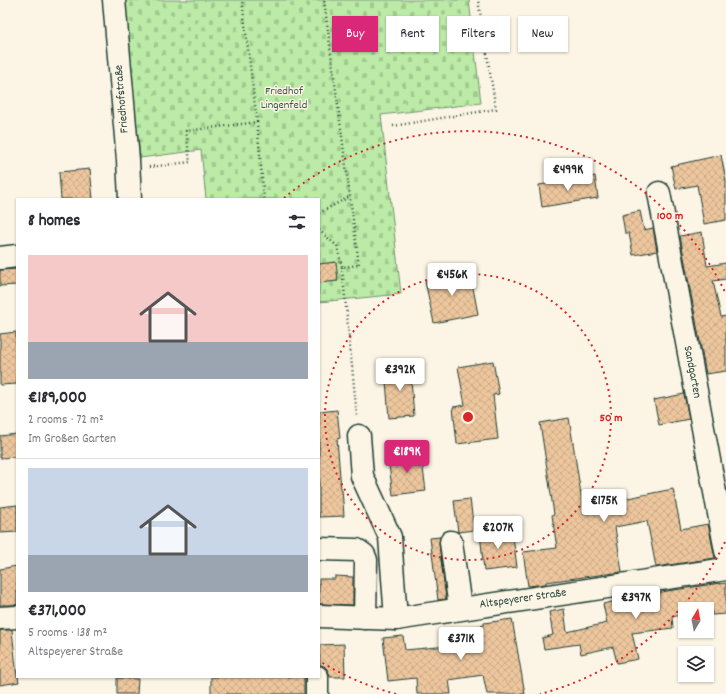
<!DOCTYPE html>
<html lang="en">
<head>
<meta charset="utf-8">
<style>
  :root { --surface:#fff; --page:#f7f7f7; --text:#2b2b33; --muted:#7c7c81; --line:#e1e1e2; --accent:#db2777 }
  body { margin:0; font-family:Dekko,sans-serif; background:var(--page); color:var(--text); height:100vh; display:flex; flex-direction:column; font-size:15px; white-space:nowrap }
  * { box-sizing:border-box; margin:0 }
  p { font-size:13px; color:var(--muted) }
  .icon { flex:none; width:22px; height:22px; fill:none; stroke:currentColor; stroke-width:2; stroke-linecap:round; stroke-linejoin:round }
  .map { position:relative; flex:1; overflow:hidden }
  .drawer { position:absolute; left:16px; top:198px; width:304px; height:480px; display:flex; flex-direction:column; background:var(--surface); border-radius:0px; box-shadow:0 1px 3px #0004 }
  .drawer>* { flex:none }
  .guide { position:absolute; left:332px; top:16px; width:334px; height:36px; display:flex; gap:8px }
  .needle { width:26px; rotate:10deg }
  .buttons { position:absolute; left:678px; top:602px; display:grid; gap:8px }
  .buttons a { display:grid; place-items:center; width:36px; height:36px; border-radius:0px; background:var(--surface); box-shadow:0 1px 3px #0004; font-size:20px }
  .price { position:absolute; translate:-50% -34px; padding:0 9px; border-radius:4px; background:#fff; color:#222; font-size:13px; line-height:26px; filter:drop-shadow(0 1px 2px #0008) }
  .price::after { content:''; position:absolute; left:50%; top:24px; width:12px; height:9px; margin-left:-6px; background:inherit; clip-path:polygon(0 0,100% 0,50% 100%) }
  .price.active { background:var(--accent); color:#fff }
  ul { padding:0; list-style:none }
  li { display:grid; align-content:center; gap:8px; height:212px; padding:0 12px }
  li+li { border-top:1px solid var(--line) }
  li span { display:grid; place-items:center; height:124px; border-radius:0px; color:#555 }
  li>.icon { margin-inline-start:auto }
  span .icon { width:72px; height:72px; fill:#fffc; stroke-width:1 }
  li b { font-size:17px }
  h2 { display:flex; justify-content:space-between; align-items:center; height:48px; padding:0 12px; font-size:17px }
  .chip { padding:0 14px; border-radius:0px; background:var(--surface); box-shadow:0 1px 3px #0004; font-size:14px; line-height:36px }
  .chip.active { background:var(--accent); color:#fff }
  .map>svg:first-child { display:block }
  .cemetery { fill:url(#cemetery-stones); stroke:#6e946e }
  .building { fill:url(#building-cross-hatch); stroke:#1f3d34 }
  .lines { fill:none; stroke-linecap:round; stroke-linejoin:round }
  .minor-casing { stroke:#1f3d34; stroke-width:25 }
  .major-casing { stroke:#1f3d34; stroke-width:25 }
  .path { stroke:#1f3d34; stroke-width:2.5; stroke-dasharray:1 3; stroke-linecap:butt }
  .minor { stroke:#fcf5e5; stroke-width:22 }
  .major { stroke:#fcf5e5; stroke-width:22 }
  .ring { fill:none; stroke:#d62828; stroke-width:2; stroke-dasharray:2 4 }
  .labels { text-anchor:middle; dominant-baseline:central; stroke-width:3; stroke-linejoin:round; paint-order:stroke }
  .park-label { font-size:12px; fill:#375745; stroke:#fcf5e5 }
  .street-label { font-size:12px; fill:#1f3d34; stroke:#fcf5e5 }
  .centre { fill:#d62828; stroke:#fcf5e5; stroke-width:2 }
  .ring-label { font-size:12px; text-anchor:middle; font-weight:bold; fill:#d62828; stroke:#fcf5e5; stroke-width:3; stroke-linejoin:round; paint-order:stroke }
</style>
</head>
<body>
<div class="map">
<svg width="726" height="694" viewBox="0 0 726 694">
  <defs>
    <pattern id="cemetery-stones" width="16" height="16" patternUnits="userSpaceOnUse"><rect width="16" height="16" fill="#bceaa7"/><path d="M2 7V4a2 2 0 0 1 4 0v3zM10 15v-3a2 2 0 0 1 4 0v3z" fill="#a1ca90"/></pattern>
    <pattern id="building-cross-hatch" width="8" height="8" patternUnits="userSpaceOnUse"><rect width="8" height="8" fill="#edc69d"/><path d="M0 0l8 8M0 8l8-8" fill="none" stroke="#cbab88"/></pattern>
  </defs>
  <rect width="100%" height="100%" fill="#fcf5e5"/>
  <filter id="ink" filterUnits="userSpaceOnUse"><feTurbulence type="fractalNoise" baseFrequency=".025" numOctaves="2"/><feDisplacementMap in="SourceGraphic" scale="8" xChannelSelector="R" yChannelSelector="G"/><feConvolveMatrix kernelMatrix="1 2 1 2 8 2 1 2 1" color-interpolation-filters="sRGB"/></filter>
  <g filter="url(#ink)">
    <path class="cemetery" d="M124,0H469L481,103L381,115L401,294L319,302V199H206L201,150L140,158Z"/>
    <path class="building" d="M721,155L726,181V220L704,224L697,185L676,189L671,166Z
      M90,169L93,199H61L59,172Z
      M595,176L598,198L542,207L539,185Z
      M640,211L644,230L653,228L657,251L633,255L629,233H625L622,215Z
      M702,232L707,266L726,263V279L713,281L721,317L726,316V371L706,374L680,236Z
      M336,262L338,281L319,283V264Z
      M17,269V285L0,286V270Z
      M470,272L478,314L434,323L425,281Z
      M16,332L17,384L0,385V334Z
      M493,361L499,394L493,395L498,439L457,444L453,407L465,405L458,367Z
      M410,367L414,416L389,418L385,369Z
      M684,394L689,419L659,425L654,400Z
      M337,410L340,438L337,439L341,489H342L344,516L319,517V412Z
      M569,418L584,513L625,508L623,499L673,489L681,529L708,524L715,558L656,567L647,521L615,527L622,572L546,582V584L528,586L523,552L557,548L552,515L554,514L540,423Z
      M17,434V457L0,458V436Z
      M421,453L426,491L393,495L388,458Z
      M470,499L474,530L458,532L454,501Z
      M17,505V532L0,533V507Z
      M512,529L517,567L484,571L480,533Z
      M440,537L439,544L446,599L438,600L430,538Z
      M17,566V605H0V569Z
      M335,576L353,577V605L319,604V579H335Z
      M720,583V584L726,583V614L712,615V610L685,609V614L672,617L673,628L632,633L638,659L617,663L613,647L581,654L579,644L544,649L542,638L553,635L549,612L564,609L567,632L607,623L603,604L636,596L661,593V592Z
      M512,619L525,694H487L483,675L449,680L451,694H417L416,678L388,681L383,638L403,636L405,650L459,645L457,630L484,625V623Z
      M0,630H12L17,677H18L19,682L0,685Z
      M344,644L345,677H330L328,670L324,666L320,665L319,645Z
      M211,677H304V694H211Z
      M117,678L138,679L137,694H117Z"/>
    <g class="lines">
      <g class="minor-casing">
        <path id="minor" d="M114,0L128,160L130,199
          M659,193L726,551
          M0,258L17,256
          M359,436L362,476L390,537L396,619
          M451,542L460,608
          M319,549L357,550L364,555L366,560L365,618
          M317,677V694"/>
      </g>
      <g class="major-casing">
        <path id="major" d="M319,616L396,619L726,569
          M0,618L17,617"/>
      </g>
      <path class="path" d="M257,122L264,199
        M393,126L496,109L478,0
        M149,167L190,162L186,131L257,122L242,0
        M319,213L349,197
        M319,230L337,246L342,267L359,265L324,0
        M342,267L357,416"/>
      <use href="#minor" class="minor"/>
      <use href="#major" class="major"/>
    </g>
  </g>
  <g class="ring">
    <circle cx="468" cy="417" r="143"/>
    <path d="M725 542A286 286 0 0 1 540 694M396 694A286 286 0 0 1 321 662M284 198A286 286 0 0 1 725 292"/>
  </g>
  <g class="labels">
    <g class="park-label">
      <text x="284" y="91">Friedhof<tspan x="284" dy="14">Lingenfeld</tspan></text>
    </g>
    <g class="street-label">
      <text transform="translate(122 99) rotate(-95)">Friedhofstraße</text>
      <text transform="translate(692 372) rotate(79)">Sandgarten</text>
      <text transform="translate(523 599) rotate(-8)">Altspeyerer Straße</text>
    </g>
  </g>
  <circle cx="468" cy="417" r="6" class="centre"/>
  <g class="ring-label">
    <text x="670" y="219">100 m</text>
    <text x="611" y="421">50 m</text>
  </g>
</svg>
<div class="buttons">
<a><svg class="needle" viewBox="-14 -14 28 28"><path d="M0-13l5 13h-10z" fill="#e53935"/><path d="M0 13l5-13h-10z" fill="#7c7c81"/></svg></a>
<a><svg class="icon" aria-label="layers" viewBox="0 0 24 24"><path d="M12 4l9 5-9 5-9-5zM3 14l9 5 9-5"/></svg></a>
</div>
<b class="price" style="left:568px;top:192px">€499K</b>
<b class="price" style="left:452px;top:297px">€456K</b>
<b class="price" style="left:400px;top:392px">€392K</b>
<b class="price active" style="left:407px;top:474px">€189K</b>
<b class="price" style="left:604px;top:523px">€175K</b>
<b class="price" style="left:498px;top:550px">€207K</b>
<b class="price" style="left:636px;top:620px">€397K</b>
<b class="price" style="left:461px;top:661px">€371K</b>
<div class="guide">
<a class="chip active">Buy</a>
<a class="chip">Rent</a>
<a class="chip">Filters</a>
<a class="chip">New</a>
</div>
<section class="drawer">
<h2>8 homes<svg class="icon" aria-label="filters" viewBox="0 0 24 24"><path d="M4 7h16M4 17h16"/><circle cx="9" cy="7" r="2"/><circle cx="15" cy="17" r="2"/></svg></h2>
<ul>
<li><span style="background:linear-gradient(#f6c9c9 70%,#9aa5b1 0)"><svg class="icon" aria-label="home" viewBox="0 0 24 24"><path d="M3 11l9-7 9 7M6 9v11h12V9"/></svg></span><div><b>€189,000</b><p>2 rooms · 72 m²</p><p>Im Großen Garten</p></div></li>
<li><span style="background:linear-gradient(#c9d6e8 70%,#9aa5b1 0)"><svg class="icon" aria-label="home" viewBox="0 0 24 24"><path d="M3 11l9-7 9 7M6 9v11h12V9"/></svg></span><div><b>€371,000</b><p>5 rooms · 138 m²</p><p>Altspeyerer Straße</p></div></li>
</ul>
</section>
</div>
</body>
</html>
